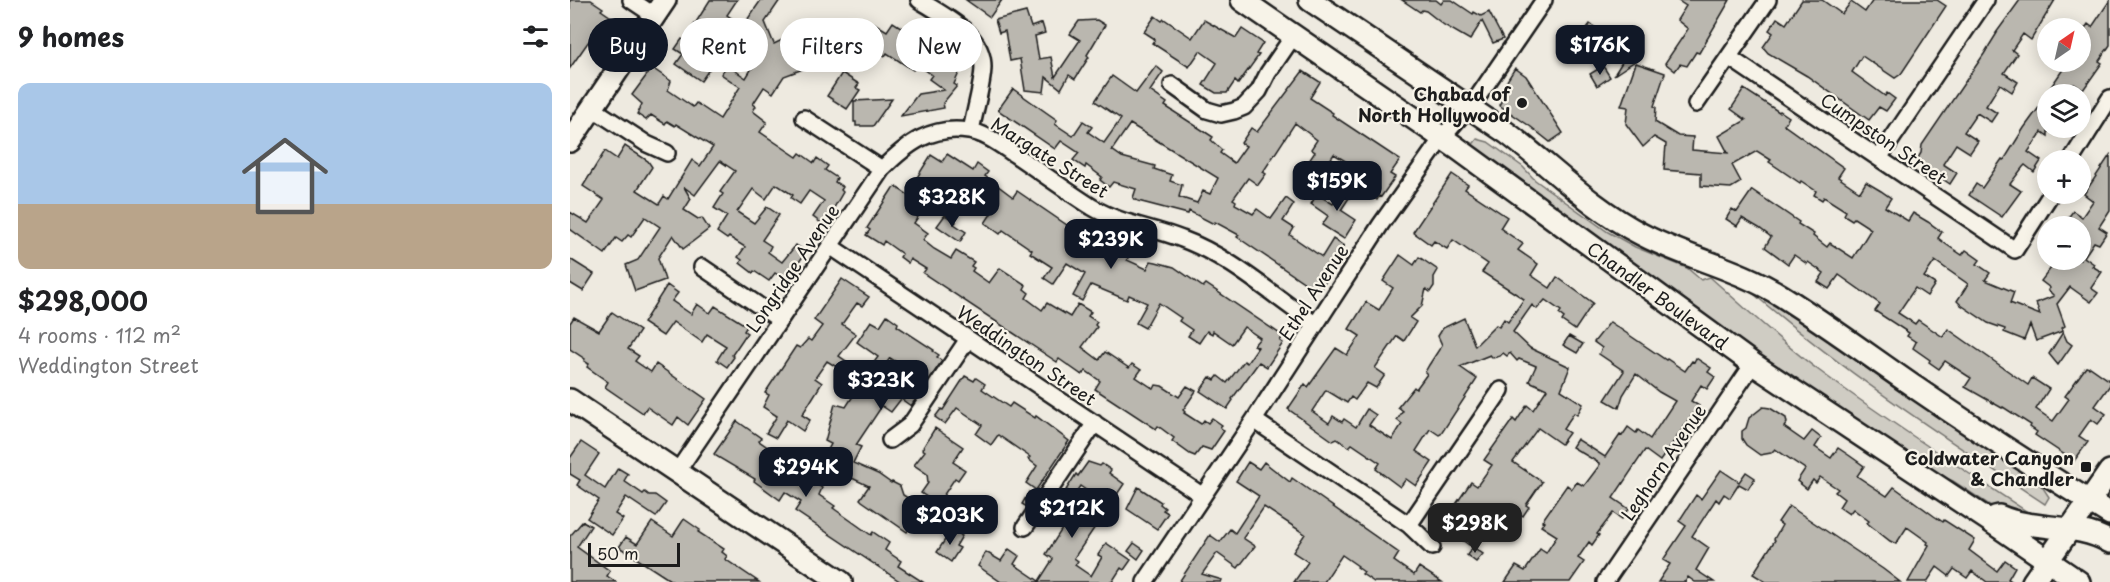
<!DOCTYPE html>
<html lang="en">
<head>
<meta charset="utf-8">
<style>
  :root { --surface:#fff; --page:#f6f6f6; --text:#202124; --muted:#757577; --accent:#111827 }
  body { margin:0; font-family:"Playpen Sans",sans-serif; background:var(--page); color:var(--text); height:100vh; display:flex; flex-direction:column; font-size:22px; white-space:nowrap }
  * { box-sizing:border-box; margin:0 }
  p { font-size:20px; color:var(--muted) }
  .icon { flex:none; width:33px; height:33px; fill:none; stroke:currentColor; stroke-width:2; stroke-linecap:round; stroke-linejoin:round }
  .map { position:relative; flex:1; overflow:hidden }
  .panel { display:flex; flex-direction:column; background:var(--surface); width:570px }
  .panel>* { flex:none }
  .guide { position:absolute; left:18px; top:18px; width:570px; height:54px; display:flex; gap:12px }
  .needle { width:39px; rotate:34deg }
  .controls { position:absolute; left:1467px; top:18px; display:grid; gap:12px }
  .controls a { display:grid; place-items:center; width:54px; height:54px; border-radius:50%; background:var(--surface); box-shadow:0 3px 15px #0003; font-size:30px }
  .scale { position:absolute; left:18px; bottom:15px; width:92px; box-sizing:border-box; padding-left:6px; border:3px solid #1c1c1c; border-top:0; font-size:16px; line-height:21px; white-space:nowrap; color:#1c1c1c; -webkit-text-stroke:4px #f7f3e8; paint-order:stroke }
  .price { position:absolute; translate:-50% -51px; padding:0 14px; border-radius:12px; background:var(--accent); color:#fff; font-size:20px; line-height:39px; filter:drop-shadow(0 2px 3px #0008) }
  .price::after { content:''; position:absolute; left:50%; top:36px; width:18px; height:14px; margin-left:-9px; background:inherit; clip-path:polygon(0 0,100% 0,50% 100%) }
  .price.current { background:#222; color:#fff }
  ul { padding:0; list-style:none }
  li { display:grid; align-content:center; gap:12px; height:318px; padding:0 18px }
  li span { display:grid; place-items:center; height:186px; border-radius:12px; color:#555 }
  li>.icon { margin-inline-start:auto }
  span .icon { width:108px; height:108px; fill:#fffc; stroke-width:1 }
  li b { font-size:26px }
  h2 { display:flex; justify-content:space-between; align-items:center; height:72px; padding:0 18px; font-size:26px }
  .pill { padding:0 21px; border-radius:27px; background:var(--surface); box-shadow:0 3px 15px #0003; font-size:21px; line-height:54px }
  .pill.current { background:var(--accent); color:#fff }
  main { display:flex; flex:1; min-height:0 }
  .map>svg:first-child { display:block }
  .green { fill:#cfccc3; stroke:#767470; stroke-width:1.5 }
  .building { fill:#bab7af; stroke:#1c1c1c; stroke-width:1.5; fill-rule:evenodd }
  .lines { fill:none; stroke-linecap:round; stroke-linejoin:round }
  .street-casing { stroke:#1c1c1c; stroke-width:20 }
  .secondary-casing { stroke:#1c1c1c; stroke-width:26 }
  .street { stroke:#f7f3e8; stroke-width:15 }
  .secondary { stroke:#f7f3e8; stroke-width:21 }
  .poi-dot { fill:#1c1c1c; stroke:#f7f3e8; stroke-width:2 }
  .labels { text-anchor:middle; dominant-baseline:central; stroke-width:4.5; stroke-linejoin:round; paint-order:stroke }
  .poi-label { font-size:18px; font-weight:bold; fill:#1c1c1c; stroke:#f7f3e8; text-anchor:end }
  .street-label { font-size:18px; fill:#1c1c1c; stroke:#f7f3e8 }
</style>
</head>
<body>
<main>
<section class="panel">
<h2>9 homes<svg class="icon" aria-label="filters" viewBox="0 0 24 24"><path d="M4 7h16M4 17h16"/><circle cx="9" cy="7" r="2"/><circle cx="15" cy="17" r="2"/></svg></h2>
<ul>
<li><span style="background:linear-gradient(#a9c7e8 65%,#b9a48a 0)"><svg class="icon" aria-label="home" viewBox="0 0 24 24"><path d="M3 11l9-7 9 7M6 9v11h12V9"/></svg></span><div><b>$298,000</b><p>4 rooms · 112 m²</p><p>Weddington Street</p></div></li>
</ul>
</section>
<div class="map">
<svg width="1540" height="582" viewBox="0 0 1540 582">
  <rect width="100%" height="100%" fill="#eeeae0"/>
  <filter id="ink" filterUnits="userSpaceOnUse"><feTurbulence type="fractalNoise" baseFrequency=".0167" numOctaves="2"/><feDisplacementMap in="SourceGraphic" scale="12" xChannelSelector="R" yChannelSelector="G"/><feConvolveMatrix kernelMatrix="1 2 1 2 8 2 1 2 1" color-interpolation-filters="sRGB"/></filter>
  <g filter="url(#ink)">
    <path class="green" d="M907,139L918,142L953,167L965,180L1038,232L1065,247L1117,268L1131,280L1140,277C1176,309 1212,343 1251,372C1319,422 1391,468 1462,515L1427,510L1383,481L1359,471L1171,345L901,147Z
      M1180,287L1466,477L1479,497L1475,504C1372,436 1270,370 1178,289Z"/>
    <path class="building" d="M0,0H21L33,8L31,10L41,17L25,41L21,38L0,68Z
      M140,0H167L157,15L173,26L191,0H210L195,22L204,44L235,29L241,44L234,47L236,52L229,55L233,69L214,76L203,93L194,87L183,104L186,106L183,111L197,122L190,132L227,157L230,153L244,163L247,158L258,166L255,170L267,178L265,182L273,187L271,190L273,192L254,225L243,217L254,201L239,191L230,204L221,198L223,195L206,184L196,199L183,189L167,212L184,223L197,207L209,215L192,240L201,246L198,252L212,262L226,245L236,252L216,281L205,273L199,281L184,271L183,273L170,263L172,260L168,257L175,247L159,237L157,239L147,232L157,216L144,208L153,194L150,192L165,171L150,161L125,195L114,187L121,199L114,210L128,219L132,218L139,229L113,249L103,235L88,258L95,280L65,291L56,265L68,260L90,227L75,217L61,237L58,235L52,242L46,238L35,254L0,229V212L18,223L34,200L13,186L35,151L47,159L55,146L78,161L82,167L67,190L89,204L94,196L98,199L122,160L130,166L143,147L106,124L105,126L97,121L95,124L81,115L76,120L67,114L72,104L62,95L82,68L101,81L98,90L123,107L126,103L150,119L170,87L151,74L157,65L176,78L187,60L182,49L158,33L151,44L123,27Z
      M396,0H432L420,17Z
      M832,0H866L871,4L874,0H882L903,14L904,12L911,16L919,12L933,39L923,43L912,21L900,40L874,25L856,11L852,10L850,12Z
      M1107,0H1160L1129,53L1126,52L1117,66L1110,64L1105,71L1095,63L1118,29L1107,20L1116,6Z
      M1232,0H1252L1272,14L1281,2L1295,12L1303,0H1367L1376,6L1331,74L1325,78L1292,56L1282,72L1315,96L1317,93L1325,99L1316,111L1309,107L1299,120L1237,76L1198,53L1193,47L1203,33L1199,30L1207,18L1216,24Z
      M1450,0H1485L1461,40L1453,34L1442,50L1447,54L1434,73L1448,82L1442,92L1430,84L1416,106L1427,113L1421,122L1407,113L1394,132L1408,141L1400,153L1386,144L1373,164L1387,173L1380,184L1346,161L1351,153L1352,145L1414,54L1427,33H1426Z
      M1540,0V45L1529,61L1532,63L1513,90L1504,84L1496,94H1476L1498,62H1510V56L1518,44L1510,39V35L1518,24L1522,27Z
      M456,12L461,27L472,23L475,33L465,36L469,59L481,57L485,77L510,40L500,34L509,21L527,20L535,25L517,55L519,57L505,79L499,75L491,89L476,77L474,92L455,90L450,59L440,61L435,31L429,33L425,20Z
      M585,16L592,21L594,19L622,38L634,20L666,38L672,29L693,43L686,54L689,55L668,84L665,81L657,93H646L633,85L647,63L630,51L619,67L582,43L585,39L574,32Z
      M258,20L289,43L304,23L317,31L323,22L337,31L341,26L352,34L347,41L363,52L372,40L380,46L373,59L389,73L384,84L387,86L373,103L374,108L331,116L348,94L374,90L359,79L362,75L347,64L343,70L317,53L315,56L303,47L292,60L279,51L266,69L255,62L272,37L256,44L246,37Z
      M1020,24L1059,50L1071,57L1044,75L1054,59L1014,32Z
      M1012,35L1029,61L1005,45Z
      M112,39L145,61L131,81L106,64L113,54L105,49Z
      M1066,63L1095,73L1084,106L1086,107L1085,122L1108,136L1123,137L1122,150L1158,153L1149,136L1176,120L1161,109L1174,89L1209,112L1210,111L1219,117L1214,125L1274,168L1268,177L1290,192L1296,182L1311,191L1321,198L1315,207L1338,221L1343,213L1358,222L1372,232L1368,238L1377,245L1392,255L1396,250L1410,260L1407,264L1420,273L1415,280L1444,292L1440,303L1470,315L1466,303L1484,296L1478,290L1480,288L1471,281L1487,260H1510V226H1502L1495,222L1503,211L1512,217L1523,201L1514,194L1540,155V210L1529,227L1537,232L1529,244L1524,242L1514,257L1524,264L1522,266L1532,272L1521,288L1528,293L1521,302L1500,287L1487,304L1495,326L1492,328L1493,331L1466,341L1460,325L1454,340L1434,332L1435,329L1418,323L1391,305L1387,301L1398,284L1365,261L1354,277L1365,284L1357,296L1345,288L1328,313L1345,324L1348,320L1373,337L1378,329L1458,385L1462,378L1479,389L1466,409L1483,421L1499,399L1495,396L1516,367L1519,368L1520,367L1540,381V385L1525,406L1536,414L1528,424L1521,419L1509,436L1518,442L1504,461L1465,435L1467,432L1460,427L1461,425L1433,407L1432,408L1395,387L1401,378L1390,371L1375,361L1369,369L1359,362L1360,360L1343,348L1346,342L1337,336L1339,333L1305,311L1310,304L1269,275L1259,289L1248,282L1254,273L1238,262L1237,264L1224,255L1218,264L1195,247L1201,237L1189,228L1172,218L1167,226L1156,219L1162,209L1167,212L1182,190L1229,222L1228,224L1244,234L1243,236L1257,247L1260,243L1283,258L1301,229L1284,218L1282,220L1274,215L1276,211L1254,197L1252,200L1244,195L1246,191L1231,181L1230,183L1199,162L1201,160L1187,151L1162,165L1171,182L1161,188L1131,186V173L1094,170L1096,144L1084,137L1073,147L1056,124L1058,107L1051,106Z
      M586,66L593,72L580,91L597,103L595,106L643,137L641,140L652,150L650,153L664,163L676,146L671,143L681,128L687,132L733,71L750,82L740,98L763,113L762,115L830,160L820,174L825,177L811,197L809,196L807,200L797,193L809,176L793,165L790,170L764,154L749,177L735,167L745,152L741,149L747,140L725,123L693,172L696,174L688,185L678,178L663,199L666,201L665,204L683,214L687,209L701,219L716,198L724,204L713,221L724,228L720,235L752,257L763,239L774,246L763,261L768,264L751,288L746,285L744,287L739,284L738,285L667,237L669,235L645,222L644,224L619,211L618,214L568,201L563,198L566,189L543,182L539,187L530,180L532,177L516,165L515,168L503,160L509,153L491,141L485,149L428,110L443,89L487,120L485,124L503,136L513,121L522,127L518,132L534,143L551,119L525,101L542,76L566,93ZM560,124L648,178L640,194L633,191L627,203L609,197L612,185L600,181L602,175L584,169L585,166L552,157L542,150Z
      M1033,66L1040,77L1027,86L1020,74Z
      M945,68L956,76L993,133L980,142L961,127L929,105L932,100L927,97Z
      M272,73L289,84L286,88L290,90L277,109L257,96Z
      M1478,95V136L1472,132L1458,152L1471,161L1464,172L1455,165L1453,167L1440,184L1451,191L1432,217L1399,195L1406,184L1412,188L1432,159L1434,160L1454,128Z
      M322,99L303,126H286V122H284V101Z
      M377,154L403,171L407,164L418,172L415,176L443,197L447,191L519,240L521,238L531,244L530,246L548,254L549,252L559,256L557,260L577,269L581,261L586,262L604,267L633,287L636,284L713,336L710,341L713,343L697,367L689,362L662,399L663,400L657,409L630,391L640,377L645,380L648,376L657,383L674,361L677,363L688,347L684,345L690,338L674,327L662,344L643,331L642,334L637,331L629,343L618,336L622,330L609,321L611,318L589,303L575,328L566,323L577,303L559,295L557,300L521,285L512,301L503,296L515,274L497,263L483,284L474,278L482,267L460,253L462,250L433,230L430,234L415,223L421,214L416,211L424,199L407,188L395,204L368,185L365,189L346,179L361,155L372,162Z
      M882,174L898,185L895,189L937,217L930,228L953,244L948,250L968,264L961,275L980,288L987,277L1023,303L1005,330L992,321L994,318L989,314L991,311L975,300L967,309L962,305L943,332L960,348L1000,367L991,390L1013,404L1007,415L1004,413L993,429L999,433L991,444L968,428L943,462L972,482L956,505L959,507L953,516L946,511L927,515L917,508L899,532L905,536L899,545L875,527L879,521L876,519L901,482L907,486L922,465L914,460L943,419L946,422L957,405L963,410L977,389L959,381L966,366L949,359L947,361L940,353L937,356L933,353L930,356L923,358L920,355L890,367L907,379L871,434L869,435L860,429L846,451L862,462L846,486L836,479L830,487L806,469L810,463L782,444L779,447L767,439L763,441L718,409L735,384L738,387L766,348L777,355L790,336L779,329L796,302L809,310L823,288L813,281L830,255L844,265L849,257L868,270L864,277V286L860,292L856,289L852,306L840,318L846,322L834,341L827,336L805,368L815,375L806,388L797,383L785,400L781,397L777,403L756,390L742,411L759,423L763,416L772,422L774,419L786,427L797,409L806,415L799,425L822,440L832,424L827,420L833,411L828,407L844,387L846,389L857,374L855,372L859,365L872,345L868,336L873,328L894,318L905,346L926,325L929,327L934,319L938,322L954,299L912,272L918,264L883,240L877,249L864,241L861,245L843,232Z
      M778,181L787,186L771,210L786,220L774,239L752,225L758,216L741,204L747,194L763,204Z
      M326,187L355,206L344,223L358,233L353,240L364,249L381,259L386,251L404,262L401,266L404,268L402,271L419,283L430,268L456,285L454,289L459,293L456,298L472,310L477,303L500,317L508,304L521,312L518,316L527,322L525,325L527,327L512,347L529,360L535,352L559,368L562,364L571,370L566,377L584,389L586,385L592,386L609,397L617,386L626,391L613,410L615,412L614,413L631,424L634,420L638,423L642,418L652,425L650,427L654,431L641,450L632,447L625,456L620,454L602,441L604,438L588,426L586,429L525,389L530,381L516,371L512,375L489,359L487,362L353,273L356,269L340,259L338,263L330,257L332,254L314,241L312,245L296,235L300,230L297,228L323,188Z
      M375,215L386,222L384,224L396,232L390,242L367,226Z
      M0,259L24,274L13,291L0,283Z
      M272,279L299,297L292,306L287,303L272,324L286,334L269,356L279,363L273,371L257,361L245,378L252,383L232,415L240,420L233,431L217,420L206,438L196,433L207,416L193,407L199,395L195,393L226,346L230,348L238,339L241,341L252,326L244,320Z
      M97,285L108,293L102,301L121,314L127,304L140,313L145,306L177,326L174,331L177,333L162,355L164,357L157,367L147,360L156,346L137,334L132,342L103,322L93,336L73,323Z
      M42,312L70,331L58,349L69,356L65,361L81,372L86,364L136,399L118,425L108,417L103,425L77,407L73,413L35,387L38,382L17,367L19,364L14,361L15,359L0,349V323L4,317L29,331Z
      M317,315L328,323L327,326L364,350L363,351L369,355L367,357L372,361L341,406L331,399L321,412L312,406L286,445L291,447L283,463L308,474L321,483L322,482L330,486L333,495L344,502L339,508L349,515L337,532L292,501L290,499L299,486L269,472L270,469L252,461L261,444L255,441L265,404L276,407L285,393L283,391L308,357L287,342L301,321L310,326ZM320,358L337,369L319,397L301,385Z
      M1040,322L1096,360L1097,359L1115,371L1122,361L1124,362L1126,358L1141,368L1138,372L1145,377L1137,389L1131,385L1121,401L1129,406L1090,461L1075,450L1043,498L1059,509L1052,519L1043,513L1027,534L1029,535L1022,545L1019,542L1008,558L1014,562L1000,582H935L946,566L955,571L970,549L976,553L987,536L971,526L974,522L972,521L997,485L1002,489L1007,482L1014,486L1029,466V463L1002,447L1007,439L1035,457L1050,435L1052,436L1058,427L1066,433L1068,430L1080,439L1105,401L1089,392L1066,374L1053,395L1049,408L1035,400L1054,371L1029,354L1032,348L1024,342Z
      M1493,332L1497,341L1502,345L1488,365L1479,354Z
      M999,336L1013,344L1007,353L993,345Z
      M395,376L404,381L406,378L415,384L412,389L439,407L442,403L465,418L466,416L499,441L466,490L456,483L467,466L458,459L460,457L428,435L421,445L406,434L412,425L387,408L375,424L365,417L371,409L373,410Z
      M1193,407L1200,408L1216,418L1217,423L1214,427L1234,441L1242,431L1251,438L1245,447L1261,458L1268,448L1280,456L1294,466L1287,476L1317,496L1324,487L1364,516L1373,522L1374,520L1405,540L1399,550L1427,571L1435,560L1445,567L1438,579L1443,582H1417L1402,571L1397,578L1384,569L1379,576L1367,567L1357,582H1338L1359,545L1357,544L1358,542L1337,527L1326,544L1320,541L1297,523L1299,521L1283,509L1279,514L1269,507L1274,499L1265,492L1268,489L1250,477L1246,483L1243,480L1237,489L1227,481L1235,469L1205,449L1201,453L1190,455L1176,445L1172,439V431L1176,428L1179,418Z
      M167,421L191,438L189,441L199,448L198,450L201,453L196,460L214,472L218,465L224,468L226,465L242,476L240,479L252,488L249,495L265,506L263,508L301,535L303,532L319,543L315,550L331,561L328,566L353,582H331L225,511L231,502L215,492L210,500L184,481L185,479L146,456L144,454Z
      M365,428L393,447L383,462L395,470L388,480L385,478L373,496L376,498L370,506L351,493L358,483L357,474L344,465L355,451L352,449Z
      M11,442L29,454L15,475L35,489L48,468L58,474L54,481L73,494L75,492L79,495H85L96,503L86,517L56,497L45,514L53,519L42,535L17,518L29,500L7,485L10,480L0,474V458Z
      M518,462L530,466L532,464L541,470L539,473L554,484L504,558L508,561L505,565L521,576L532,557L528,555L536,543L561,560L554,570L551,568L542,582H431L408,566L416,552L431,561L439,549L449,556L444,564L469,581L483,559L476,554L492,529L488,526L495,516L497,517L498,515L510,523L527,498L510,486L504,495L496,490L506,474L508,476Z
      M678,462L689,469L694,462L720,482L722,478L829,553L824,561L844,575L849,567L872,582H804L792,574L794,572L787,567L788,566L772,555L754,582H724L738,562L723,552L735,534L694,507L673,538L685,546L668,568L647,553L632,574L652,580L651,582H609L640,535L650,542L660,529L665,533L689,496L666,481Z
      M1151,470L1169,482L1176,472L1185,478L1178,489L1169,484L1160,498L1154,494L1149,502L1146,499L1122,536L1139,548L1126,570L1144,582H1125L1118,577L1115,582H1088L1100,564L1093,560L1116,526L1109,521L1126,495L1131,499Z
      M568,487L591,502L590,504L595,508L593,510L598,513L587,529L557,509Z
      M459,492L464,496L457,507L452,504Z
      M1219,506L1313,569L1330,582H1196L1183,574L1205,540L1204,539L1212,525L1208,522Z
      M114,519L130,530L128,532L154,549L152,552L157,556L155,559L189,582H103L49,547L56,537L67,544L82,522L103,536Z
      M13,521L21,526L7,547L40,571L37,576L46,582H0V536Z
      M382,529L392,536L386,546L390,548L381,562L367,552Z
      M564,543L574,550L568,559L558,551Z
      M903,547L913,554L906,562L897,555Z"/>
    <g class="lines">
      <g class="street-casing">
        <path id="street" d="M61,0L85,16
          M349,0C374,16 413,33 413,67C413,83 404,114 401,131
          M1160,58L1445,250L1481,194
          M602,85L637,110L651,114L664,111L674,107L689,91L698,73L724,35
          M1126,104L1198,0
          M22,108L77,144L97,153
          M234,118L312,169
          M1309,158L1416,0
          M1501,160L1540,98
          M260,246L633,496
          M132,267L210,320
          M684,420L839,525L862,547
          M320,440L340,425L398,339
          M107,472L312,169C337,144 361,125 399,131C416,133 433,147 447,156C472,173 497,191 522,207C550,224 582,227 612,239C661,257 702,295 745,324
          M839,525L931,390
          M455,527L525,423
          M575,582L684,420L811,224L872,138L909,95L974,0
          M1035,582L1183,364"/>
      </g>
      <g class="secondary-casing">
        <path id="secondary" d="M672,0L887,148L1183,364L1417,519L1509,582
          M740,0L937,133C982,167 1021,208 1071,234C1116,258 1168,268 1212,296C1258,325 1301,357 1346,388C1410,432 1475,474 1540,514
          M0,141L95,0
          M0,400L271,582
          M1425,517L1429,516C1465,532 1506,522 1540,542
          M1463,582L1540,471"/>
      </g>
      <use href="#street" class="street"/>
      <use href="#secondary" class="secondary"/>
    </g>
  </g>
  <g class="poi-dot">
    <circle cx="952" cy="103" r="6"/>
    <rect x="1510" y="461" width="12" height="12" rx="3"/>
  </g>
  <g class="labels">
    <g class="poi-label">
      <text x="940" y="93">Chabad of<tspan x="940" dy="21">North Hollywood</tspan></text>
      <text x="1504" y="457">Coldwater Canyon<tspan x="1504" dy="21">&amp; Chandler</tspan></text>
    </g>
    <g class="street-label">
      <text transform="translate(1314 138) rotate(34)">Cumpston Street</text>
      <text transform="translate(480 157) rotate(32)">Margate Street</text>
      <text transform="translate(222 268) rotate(-56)">Longridge Avenue</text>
      <text transform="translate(743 292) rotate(-57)">Ethel Avenue</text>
      <text transform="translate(1088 295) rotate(36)">Chandler Boulevard</text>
      <text transform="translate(457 355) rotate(34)">Weddington Street</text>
      <text transform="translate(1093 462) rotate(-56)">Leghorn Avenue</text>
    </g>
  </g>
</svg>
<div class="controls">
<a><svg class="needle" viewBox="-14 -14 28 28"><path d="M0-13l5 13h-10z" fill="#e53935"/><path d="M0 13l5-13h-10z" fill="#757577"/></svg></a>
<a><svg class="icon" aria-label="layers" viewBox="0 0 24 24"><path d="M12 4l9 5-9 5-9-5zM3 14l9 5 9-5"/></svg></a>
<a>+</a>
<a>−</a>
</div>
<div class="scale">50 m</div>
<b class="price" style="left:1030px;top:76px">$176K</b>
<b class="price" style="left:767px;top:212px">$159K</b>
<b class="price" style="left:382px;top:228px">$328K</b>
<b class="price" style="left:541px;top:270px">$239K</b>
<b class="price" style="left:311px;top:411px">$323K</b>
<b class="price" style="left:236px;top:498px">$294K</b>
<b class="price" style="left:502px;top:539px">$212K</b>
<b class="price" style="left:380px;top:546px">$203K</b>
<b class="price current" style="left:905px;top:554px">$298K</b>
<div class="guide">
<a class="pill current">Buy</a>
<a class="pill">Rent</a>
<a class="pill">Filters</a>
<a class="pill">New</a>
</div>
</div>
</main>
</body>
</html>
